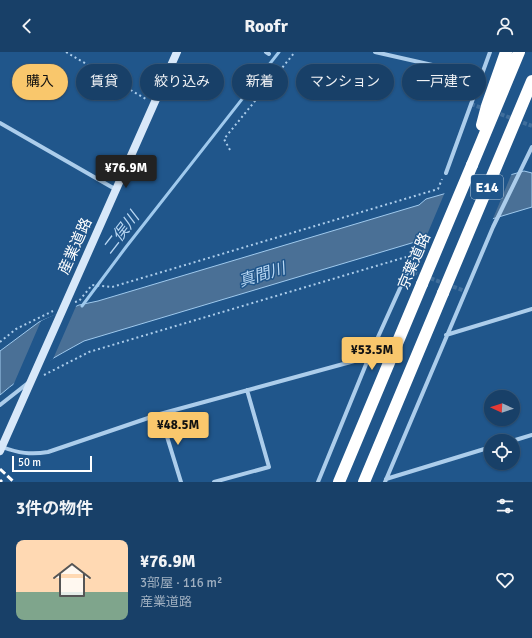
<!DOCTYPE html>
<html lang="ja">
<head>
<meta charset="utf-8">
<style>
  :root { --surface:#184068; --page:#21476e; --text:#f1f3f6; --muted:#9fafc0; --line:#36597c; --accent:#f9c76c }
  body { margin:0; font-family:Signika,"Noto Sans JP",sans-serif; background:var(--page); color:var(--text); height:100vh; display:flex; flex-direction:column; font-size:15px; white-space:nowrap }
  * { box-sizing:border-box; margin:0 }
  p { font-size:13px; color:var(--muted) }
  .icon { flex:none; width:22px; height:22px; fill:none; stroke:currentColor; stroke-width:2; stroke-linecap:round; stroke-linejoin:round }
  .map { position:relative; height:430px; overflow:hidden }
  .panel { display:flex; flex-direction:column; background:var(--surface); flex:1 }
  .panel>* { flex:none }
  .top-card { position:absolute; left:12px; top:12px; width:508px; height:36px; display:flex; gap:8px }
  .needle { width:26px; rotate:273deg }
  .tools { position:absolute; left:484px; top:338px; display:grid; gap:8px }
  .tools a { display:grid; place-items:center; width:36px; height:36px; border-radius:50%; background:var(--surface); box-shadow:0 1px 3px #0004,0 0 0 1px var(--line); font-size:20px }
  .scale { position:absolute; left:12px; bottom:10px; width:80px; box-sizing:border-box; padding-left:4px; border:2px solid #fff; border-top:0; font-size:11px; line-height:14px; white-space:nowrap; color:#fff; -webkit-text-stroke:3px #20568b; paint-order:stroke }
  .price { position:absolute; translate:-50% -34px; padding:0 9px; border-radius:4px; background:var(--accent); color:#111; font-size:13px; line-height:26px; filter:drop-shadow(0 1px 2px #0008) }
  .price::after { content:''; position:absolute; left:50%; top:24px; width:12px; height:9px; margin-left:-6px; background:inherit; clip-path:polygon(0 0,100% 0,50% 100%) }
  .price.active { background:#222; color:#fff }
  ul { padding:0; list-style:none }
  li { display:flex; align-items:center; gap:12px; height:100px; padding:0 16px }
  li+li { border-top:1px solid var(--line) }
  li span { display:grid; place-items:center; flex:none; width:112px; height:80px; border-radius:8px; color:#555 }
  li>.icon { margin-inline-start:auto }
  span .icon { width:48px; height:48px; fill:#fffc; stroke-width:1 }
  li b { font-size:17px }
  h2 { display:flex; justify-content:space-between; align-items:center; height:48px; padding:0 16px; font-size:17px }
  .tag { padding:0 14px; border-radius:18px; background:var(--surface); box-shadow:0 1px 3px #0004,0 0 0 1px var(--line); font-size:14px; line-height:36px }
  .tag.active { background:var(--accent); color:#111 }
  header { display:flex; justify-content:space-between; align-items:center; height:52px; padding:0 16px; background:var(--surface); font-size:18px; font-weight:700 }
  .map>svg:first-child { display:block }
  .water { fill:#4a7096; stroke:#9fc9ed }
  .pier { fill:#20568b }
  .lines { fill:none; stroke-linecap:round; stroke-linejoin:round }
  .stream { stroke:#9fc9ed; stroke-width:3 }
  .street-tunnel { stroke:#416f9c; stroke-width:4; stroke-dasharray:4 2; stroke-linecap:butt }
  .path { stroke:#accdeb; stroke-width:2; stroke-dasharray:2 3; stroke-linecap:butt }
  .street { stroke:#accdeb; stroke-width:4 }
  .secondary { stroke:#d8e8f9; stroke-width:8 }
  .highway { stroke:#fff; stroke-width:12 }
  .rail { stroke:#fff; stroke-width:3; stroke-dasharray:7 3; stroke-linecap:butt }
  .highway-bridge { stroke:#fff; stroke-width:12 }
  .labels { text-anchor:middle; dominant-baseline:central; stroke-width:3; stroke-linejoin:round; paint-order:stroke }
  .shield { fill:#20568b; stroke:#bcccdc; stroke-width:1 }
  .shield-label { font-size:14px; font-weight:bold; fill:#fff }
  .street-label { font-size:15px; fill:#fff; stroke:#20568b }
  .water-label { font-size:16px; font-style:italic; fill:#b8d7f3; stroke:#20568b }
</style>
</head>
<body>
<header><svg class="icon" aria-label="back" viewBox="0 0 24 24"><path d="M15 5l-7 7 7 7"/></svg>Roofr<svg class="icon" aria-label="person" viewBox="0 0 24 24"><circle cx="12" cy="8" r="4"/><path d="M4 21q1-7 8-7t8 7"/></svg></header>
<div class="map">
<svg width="532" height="430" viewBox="0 0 532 430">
  <rect width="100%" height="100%" fill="#20568b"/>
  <path class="water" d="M524,119L532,121V155L84,289C55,305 25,321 0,343V299L39,270L79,253L98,249L419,153L426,147Z"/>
  <path class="pier" d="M512,121L492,169L424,190L445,140Z
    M77,252L53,307L12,336L41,269Z"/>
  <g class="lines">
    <path class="stream" d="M82,254L126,195L279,0"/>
    <path class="street-tunnel" d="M471,52L485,57
      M495,60L532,74
      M408,218L465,239"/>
    <path class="path" d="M66,0L146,47
      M230,98L224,87L295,0
      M75,250L79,249L92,233L112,235L438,137L442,127
      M0,290L16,277L53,259
      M44,323L89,300L406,205"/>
    <path class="street" d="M266,0L269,2
      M375,0L481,24
      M0,71L115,137
      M446,121L490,0
      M446,283L532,257
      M0,353L28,331
      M160,362L181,430
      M512,389L532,383
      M2,395C18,401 31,403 48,400L160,362L369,305
      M386,427L491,395
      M214,430L269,415L247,338
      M318,430L369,305L415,203
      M385,430L493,175L532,95"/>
    <path class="secondary" d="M0,399L177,0"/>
    <path class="highway" d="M482,73L487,54L506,0
      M472,113L519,0
      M339,430L422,232
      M364,430L443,241"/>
    <path class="rail" d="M0,417L14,430
      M0,428L2,430"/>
    <path class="highway-bridge" d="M422,232L472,113
      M443,241L532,29"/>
  </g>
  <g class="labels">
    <rect class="shield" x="471" y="123" width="32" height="24" rx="3"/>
    <g class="shield-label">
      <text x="487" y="135">E14</text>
    </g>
    <g class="street-label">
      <text transform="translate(75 194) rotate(-66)">産業道路</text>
      <text transform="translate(414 209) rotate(-67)">京葉道路</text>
    </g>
    <g class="water-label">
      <text transform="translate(121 181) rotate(-52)">二俣川</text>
      <text transform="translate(262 223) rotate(-17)">真間川</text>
    </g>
  </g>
</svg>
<div class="tools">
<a><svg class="needle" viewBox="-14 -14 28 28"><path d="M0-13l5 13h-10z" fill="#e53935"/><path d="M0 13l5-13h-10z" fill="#9fafc0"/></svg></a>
<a><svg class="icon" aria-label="locate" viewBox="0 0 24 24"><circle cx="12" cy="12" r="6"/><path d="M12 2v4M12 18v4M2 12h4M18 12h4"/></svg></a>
</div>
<div class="scale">50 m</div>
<b class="price active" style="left:126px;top:137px">¥76.9M</b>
<b class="price" style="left:372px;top:319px">¥53.5M</b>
<b class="price" style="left:178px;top:394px">¥48.5M</b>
<div class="top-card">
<a class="tag active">購入</a>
<a class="tag">賃貸</a>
<a class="tag">絞り込み</a>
<a class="tag">新着</a>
<a class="tag">マンション</a>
<a class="tag">一戸建て</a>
</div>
</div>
<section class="panel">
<h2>3件の物件<svg class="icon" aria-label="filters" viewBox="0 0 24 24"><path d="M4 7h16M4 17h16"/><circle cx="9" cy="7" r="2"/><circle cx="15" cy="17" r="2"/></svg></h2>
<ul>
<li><span style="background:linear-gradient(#ffd9b3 65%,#7fa58c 0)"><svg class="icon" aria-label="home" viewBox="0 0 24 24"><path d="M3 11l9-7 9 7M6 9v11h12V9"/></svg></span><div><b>¥76.9M</b><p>3部屋 · 116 m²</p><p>産業道路</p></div><svg class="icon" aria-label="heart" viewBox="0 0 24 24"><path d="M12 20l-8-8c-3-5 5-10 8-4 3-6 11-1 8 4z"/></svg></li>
</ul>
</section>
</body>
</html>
